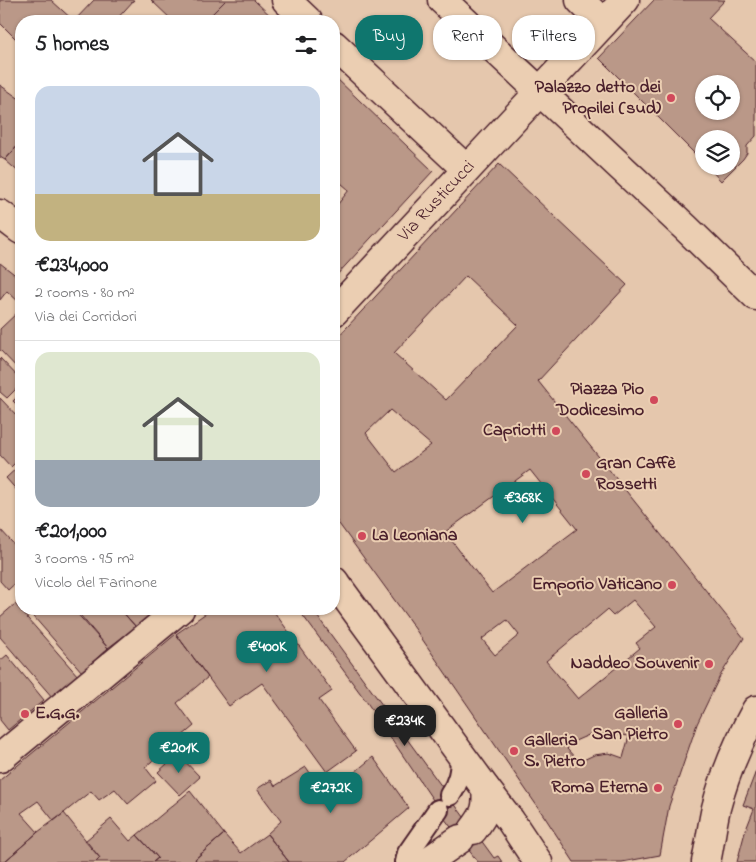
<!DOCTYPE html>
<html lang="en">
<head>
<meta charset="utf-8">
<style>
  :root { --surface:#fff; --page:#f6f6f6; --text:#202124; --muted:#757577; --line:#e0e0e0; --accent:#0f766e }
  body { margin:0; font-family:"Indie Flower",sans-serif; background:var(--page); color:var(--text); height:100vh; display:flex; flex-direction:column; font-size:19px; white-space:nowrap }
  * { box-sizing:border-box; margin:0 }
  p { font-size:16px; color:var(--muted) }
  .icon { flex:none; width:28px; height:28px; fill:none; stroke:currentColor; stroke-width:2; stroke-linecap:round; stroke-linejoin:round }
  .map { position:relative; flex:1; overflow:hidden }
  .panel { position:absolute; left:15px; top:15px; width:325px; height:600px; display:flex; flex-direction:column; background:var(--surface); border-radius:20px; box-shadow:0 1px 4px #0004 }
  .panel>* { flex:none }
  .guide { position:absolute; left:355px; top:15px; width:325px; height:45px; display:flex; gap:10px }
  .buttons { position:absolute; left:695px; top:75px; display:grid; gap:10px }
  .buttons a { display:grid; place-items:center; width:45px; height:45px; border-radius:50%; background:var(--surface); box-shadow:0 1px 4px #0004; font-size:25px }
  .price { position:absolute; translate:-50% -42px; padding:0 11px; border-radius:10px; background:var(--accent); color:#fff; font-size:16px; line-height:32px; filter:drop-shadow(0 1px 2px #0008) }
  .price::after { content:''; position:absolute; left:50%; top:30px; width:15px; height:11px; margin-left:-8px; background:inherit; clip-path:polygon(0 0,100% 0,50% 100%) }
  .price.selected { background:#222; color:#fff }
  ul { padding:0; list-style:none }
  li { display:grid; align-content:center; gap:10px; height:265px; padding:0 20px }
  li+li { border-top:1px solid var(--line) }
  li span { display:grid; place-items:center; height:155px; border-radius:15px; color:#555 }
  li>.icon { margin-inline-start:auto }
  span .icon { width:90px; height:90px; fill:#fffc; stroke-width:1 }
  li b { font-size:21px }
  h2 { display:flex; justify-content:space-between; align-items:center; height:60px; padding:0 20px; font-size:21px }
  .tag { padding:0 18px; border-radius:20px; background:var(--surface); box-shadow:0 1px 4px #0004; font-size:18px; line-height:45px }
  .tag.selected { background:var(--accent); color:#fff }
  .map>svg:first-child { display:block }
  .building { fill:#ba9888; stroke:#4a1f2b; fill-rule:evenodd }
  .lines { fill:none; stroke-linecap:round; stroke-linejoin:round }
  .lane-casing { stroke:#4a1f2b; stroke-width:24 }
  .street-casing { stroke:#4a1f2b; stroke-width:31 }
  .lane { stroke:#ebceb2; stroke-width:20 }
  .street { stroke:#ebceb2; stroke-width:28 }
  .poi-dot { fill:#d1495b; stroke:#ebceb2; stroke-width:2 }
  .labels { text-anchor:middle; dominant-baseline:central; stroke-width:4; stroke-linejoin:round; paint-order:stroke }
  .poi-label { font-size:18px; font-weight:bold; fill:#4a1f2b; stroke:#ebceb2; text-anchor:end }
  .street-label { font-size:18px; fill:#4a1f2b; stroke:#ebceb2 }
</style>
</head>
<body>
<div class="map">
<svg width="756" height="862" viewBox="0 0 756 862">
  <rect width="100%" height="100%" fill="#e5c7ad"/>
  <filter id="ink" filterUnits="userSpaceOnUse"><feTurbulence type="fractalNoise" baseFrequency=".02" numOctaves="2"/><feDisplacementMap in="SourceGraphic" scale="10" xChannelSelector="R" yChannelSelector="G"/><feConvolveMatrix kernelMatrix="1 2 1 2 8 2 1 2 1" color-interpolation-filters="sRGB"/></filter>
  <g filter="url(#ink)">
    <path class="building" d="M0,0H51L74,21L94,0H134L115,21H21V44L0,23Z
      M151,0H226L205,21H173Z
      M226,0H254L276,21H205Z
      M654,0H725L708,18L756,62V136L747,146V153L743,159L721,181L707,166H731V139H704V163L599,58ZM704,84H731V111H704Z
      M334,76L433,171L334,278V209L349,190L334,177Z
      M0,85L21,100V142L5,160L0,157Z
      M21,142V174L5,160Z
      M499,164L627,285L538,381L744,638L720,676L697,724L669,806L660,855L622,862H574L546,819L409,620L334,517V341ZM466,276L518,325L446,400L394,353ZM390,410L431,445L396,472L366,433ZM530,470L577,529L492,593L445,532ZM633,600L656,627L636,643L640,648L578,699L546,661L607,610L613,616ZM507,620L519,635L495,655L482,639ZM591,734H612L629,736L623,758L609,753L594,755L579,762L567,749L575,741Z
      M0,263L18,277L15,280L21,286V304L7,291L0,300Z
      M19,311L21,314V372L0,350V329Z
      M0,358L21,380V384L7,398L0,392Z
      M21,393V409L13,401Z
      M0,398L21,420V457L11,467L0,455Z
      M21,464V495L6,478Z
      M0,529L21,552V578L8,590L0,581Z
      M15,604L78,676L53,698L0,637V617Z
      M27,609H73L108,648L82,672Z
      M75,609H120L136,627L108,648Z
      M120,609H159L136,627Z
      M212,609H272L332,691L319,700L356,751L327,772L262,683L229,706L176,634Z
      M298,609H312L494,858L498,856L502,862H478L460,839L438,810L433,800L366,701Z
      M176,634L208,677L177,703L194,726L145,767L156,781L128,804L115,789L99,800L91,791L54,821L38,801L21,813L38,832L4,862H0V780Z
      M7,655L44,700L8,730L0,720V661Z
      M178,754L200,777L180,795L158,772Z
      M373,757L409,808L345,862H289L267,834L281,821L257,789L271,780L275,786L306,767L326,796Z
      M756,771V862H737L745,832L754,809L743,805Z
      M190,791L224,834L195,859L197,862H153L158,858L137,835Z
      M64,813L100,858L96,862H4L38,832Z
      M111,819L130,841L137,835L158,858L153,862H96L100,858L85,841Z
      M224,834L241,853L267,834L289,862H197L195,859Z"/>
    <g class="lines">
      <g class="lane-casing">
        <path id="lane" d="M450,795C459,782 461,771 461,755
          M406,862L408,853L438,810"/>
      </g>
      <g class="street-casing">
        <g id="street">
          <path d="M286,0L308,21"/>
          <path d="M442,0L686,228L756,296"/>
          <path d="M580,0L603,23"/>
          <path d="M334,45L466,169"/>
          <path d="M0,214L21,230"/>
          <path id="s1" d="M334,312L625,0"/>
          <path d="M334,581L486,789L510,820L538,862"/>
          <path d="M0,758L180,609"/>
          <path d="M473,830C485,814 488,809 486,789"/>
          <path d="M427,862L460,839"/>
          <path d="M706,862C710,844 712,825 716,808C725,773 739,741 756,710"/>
        </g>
      </g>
      <use href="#lane" class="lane"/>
      <use href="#street" class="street"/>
    </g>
  </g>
  <g class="poi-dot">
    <circle cx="671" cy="98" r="5"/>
    <circle cx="654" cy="400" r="5"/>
    <circle cx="556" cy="431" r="5"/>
    <circle cx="586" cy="474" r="5"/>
    <circle cx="362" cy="536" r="5"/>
    <circle cx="672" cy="585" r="5"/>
    <circle cx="709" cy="664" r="5"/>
    <circle cx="25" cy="714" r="5"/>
    <circle cx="678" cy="724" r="5"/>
    <circle cx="514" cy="751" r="5"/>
    <circle cx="658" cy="788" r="5"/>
  </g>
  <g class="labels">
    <g class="poi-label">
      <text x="661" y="88">Palazzo detto dei<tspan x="661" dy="21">Propilei (sud)</tspan></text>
      <text x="644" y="390">Piazza Pio<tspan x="644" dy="21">Dodicesimo</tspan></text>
      <text x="546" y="431">Capriotti</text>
      <text x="596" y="464" text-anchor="start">Gran Caffè<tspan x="596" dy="21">Rossetti</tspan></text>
      <text x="372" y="536" text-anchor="start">La Leoniana</text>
      <text x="662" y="585">Emporio Vaticano</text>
      <text x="699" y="664">Naddeo Souvenir</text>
      <text x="35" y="714" text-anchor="start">E.G.G.</text>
      <text x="668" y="714">Galleria<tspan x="668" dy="21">San Pietro</tspan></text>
      <text x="524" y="741" text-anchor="start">Galleria<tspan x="524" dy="21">S. Pietro</tspan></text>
      <text x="648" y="788">Roma Eterna</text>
    </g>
    <g class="street-label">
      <text stroke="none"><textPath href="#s1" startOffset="151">Via Rusticucci</textPath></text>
    </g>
  </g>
</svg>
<div class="buttons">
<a><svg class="icon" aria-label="locate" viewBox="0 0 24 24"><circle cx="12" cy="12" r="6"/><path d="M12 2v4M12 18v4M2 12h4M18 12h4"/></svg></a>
<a><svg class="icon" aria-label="layers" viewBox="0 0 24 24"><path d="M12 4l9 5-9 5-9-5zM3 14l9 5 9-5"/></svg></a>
</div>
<b class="price" style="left:523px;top:524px">€368K</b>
<b class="price" style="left:267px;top:673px">€400K</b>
<b class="price selected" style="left:405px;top:747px">€234K</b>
<b class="price" style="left:179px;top:774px">€201K</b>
<b class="price" style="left:331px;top:814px">€272K</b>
<div class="guide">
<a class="tag selected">Buy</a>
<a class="tag">Rent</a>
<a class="tag">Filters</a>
</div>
<section class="panel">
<h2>5 homes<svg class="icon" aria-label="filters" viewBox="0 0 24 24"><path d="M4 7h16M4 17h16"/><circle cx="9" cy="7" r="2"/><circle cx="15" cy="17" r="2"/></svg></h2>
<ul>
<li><span style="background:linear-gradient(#c9d6e8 70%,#c2b280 0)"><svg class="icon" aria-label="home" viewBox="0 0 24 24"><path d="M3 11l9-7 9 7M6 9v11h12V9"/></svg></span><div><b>€234,000</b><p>2 rooms · 80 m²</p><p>Via dei Corridori</p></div></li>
<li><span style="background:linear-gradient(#dfe7d0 70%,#9aa5b1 0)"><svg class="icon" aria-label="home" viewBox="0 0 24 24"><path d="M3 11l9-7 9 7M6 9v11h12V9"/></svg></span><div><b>€201,000</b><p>3 rooms · 95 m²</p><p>Vicolo del Farinone</p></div></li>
</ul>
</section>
</div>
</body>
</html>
